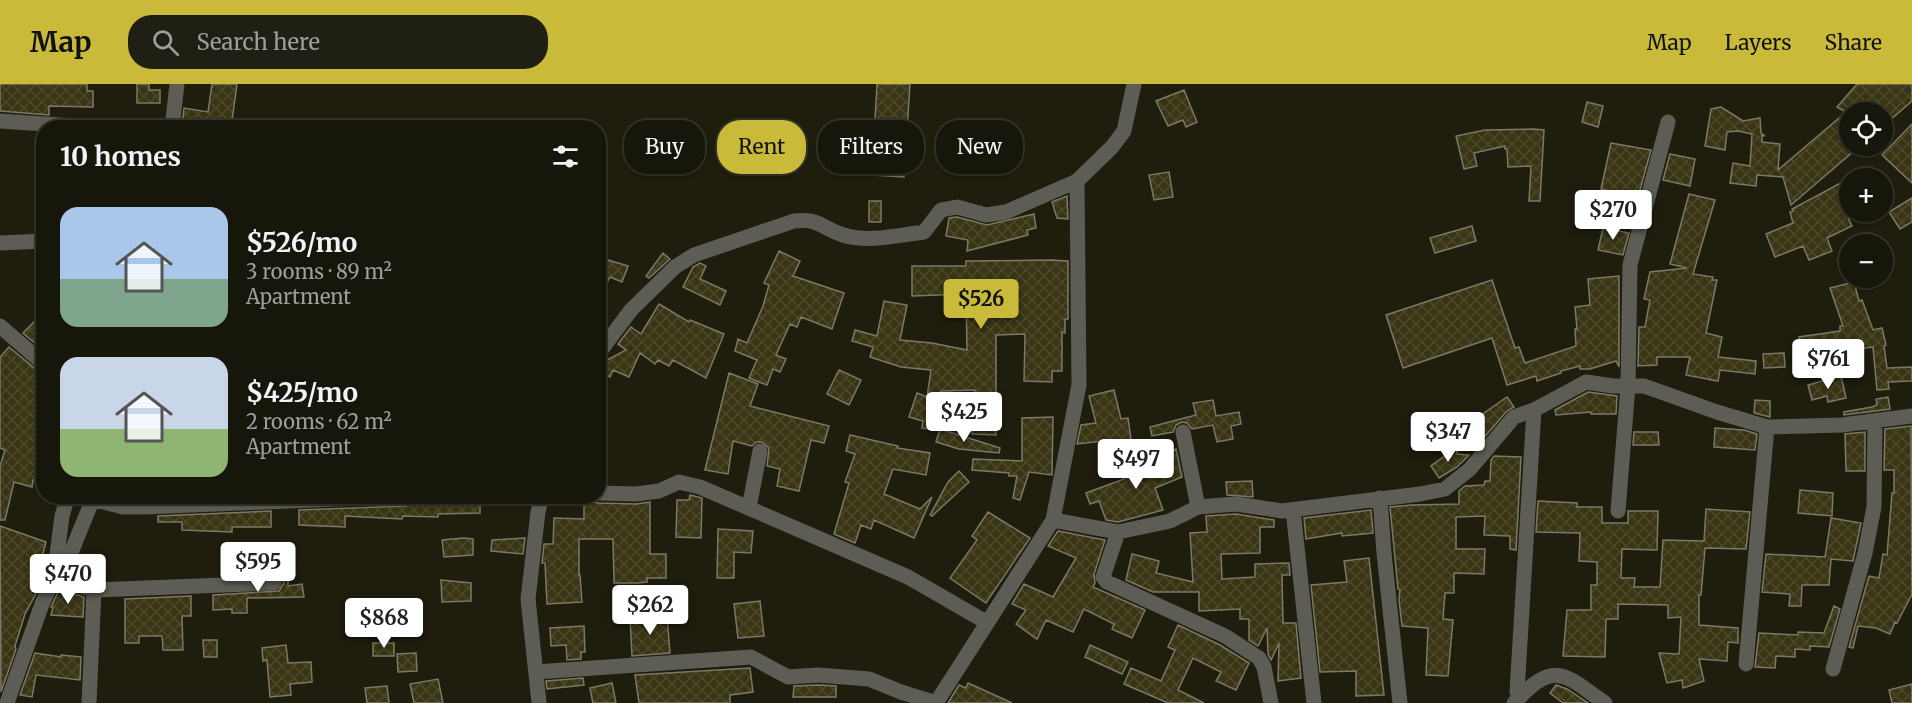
<!DOCTYPE html>
<html lang="en">
<head>
<meta charset="utf-8">
<style>
  :root { --surface:#17160a; --page:#201f13; --text:#f1f3f6; --muted:#9e9f9c; --line:#36352b; --accent:#caba3a }
  body { margin:0; font-family:Merriweather,serif; background:var(--page); color:var(--text); height:100vh; display:flex; flex-direction:column; font-size:22px; white-space:nowrap }
  * { box-sizing:border-box; margin:0 }
  p { font-size:20px; color:var(--muted) }
  .icon { flex:none; width:33px; height:33px; fill:none; stroke:currentColor; stroke-width:2; stroke-linecap:round; stroke-linejoin:round }
  .map { position:relative; flex:1; overflow:hidden }
  .sheet { position:absolute; left:36px; top:36px; width:570px; height:384px; display:flex; flex-direction:column; background:var(--surface); border-radius:24px; box-shadow:0 2px 4px #0004,0 0 0 2px var(--line) }
  .sheet>* { flex:none }
  .hud { position:absolute; left:624px; top:36px; width:570px; height:54px; display:flex; gap:12px }
  .fabs { position:absolute; left:1839px; top:18px; display:grid; gap:12px }
  .fabs a { display:grid; place-items:center; width:54px; height:54px; border-radius:50%; background:var(--surface); box-shadow:0 2px 4px #0004,0 0 0 2px var(--line); font-size:30px }
  .price { position:absolute; translate:-50% -51px; padding:0 14px; border-radius:6px; background:#fff; color:#222; font-size:20px; line-height:39px; filter:drop-shadow(0 2px 3px #0008) }
  .price::after { content:''; position:absolute; left:50%; top:36px; width:18px; height:14px; margin-left:-9px; background:inherit; clip-path:polygon(0 0,100% 0,50% 100%) }
  .price.selected { background:var(--accent); color:#111 }
  ul { padding:0; list-style:none }
  li { display:flex; align-items:center; gap:18px; height:150px; padding:0 24px }
  li span { display:grid; place-items:center; flex:none; width:168px; height:120px; border-radius:18px; color:#555 }
  li>.icon { margin-inline-start:auto }
  span .icon { width:72px; height:72px; fill:#fffc; stroke-width:1 }
  li b { font-size:26px }
  h2 { display:flex; justify-content:space-between; align-items:center; height:72px; padding:0 24px; font-size:26px }
  .chip { padding:0 21px; border-radius:24px; background:var(--surface); box-shadow:0 2px 4px #0004,0 0 0 2px var(--line); font-size:21px; line-height:54px }
  .chip.selected { background:var(--accent); color:#111 }
  header { display:flex; align-items:center; gap:36px; box-sizing:border-box; height:84px; padding:0 30px; background:var(--accent); color:#111 }
  header strong { font-size:28px }
  nav { display:flex; gap:33px; margin-inline-start:auto; font-size:21px }
  .search { width:420px; height:54px; background:var(--page); display:flex; align-items:center; gap:15px; box-sizing:border-box; padding:0 21px; border-radius:24px; color:var(--muted); font-size:22px }
  .map>svg:first-child { display:block }
  .building { fill:url(#building-cross-hatch); stroke:#7b7966; stroke-width:1.5 }
  .lines { fill:none; stroke-linecap:round; stroke-linejoin:round }
  .minor { stroke:#5e5d55; stroke-width:15 }
</style>
</head>
<body>
<header>
<strong>Map</strong>
<div class="search"><svg class="icon" aria-label="search" viewBox="0 0 24 24"><circle cx="10" cy="10" r="6"/><path d="M15 15l6 6"/></svg>Search here</div>
<nav><a>Map</a><a>Layers</a><a>Share</a></nav>
</header>
<div class="map">
<svg width="1912" height="619" viewBox="0 0 1912 619">
  <defs>
    <pattern id="building-cross-hatch" width="8" height="8" patternUnits="userSpaceOnUse" patternTransform="scale(1.5)"><rect width="8" height="8" fill="#393514"/><path d="M0 0l8 8M0 8l8-8" fill="none" stroke="#4c492b"/></pattern>
  </defs>
  <rect width="100%" height="100%" fill="#1f1d0d"/>
  <path class="building" d="M0,0H87V7H93V23L49,22V31L0,27Z
    M137,0H149V6H160V19H137Z
    M212,0H237L231,44H182L184,24L208,28Z
    M877,0H910L904,93L872,91Z
    M1857,0H1912V17L1882,43V28H1850V62L1855,66L1791,121L1783,93L1757,91L1756,102L1730,99L1733,79L1750,82L1752,50L1738,47L1727,48L1725,66L1705,62L1711,25L1721,23L1743,37L1760,34L1761,49L1765,52L1762,51V58L1780,60L1778,86L1846,28L1837,23Z
    M1184,6L1197,38L1186,43L1183,36L1168,42L1156,17Z
    M1587,18L1603,22L1598,43L1582,38Z
    M1912,40V99L1882,71Z
    M1533,45L1544,46L1540,117H1529L1531,82L1508,83L1507,65H1505V62L1474,69L1477,82L1464,85L1456,52L1485,46Z
    M1611,59L1651,66L1638,113L1601,105Z
    M1670,70L1695,75L1690,102L1663,96Z
    M1169,88L1173,113L1154,116L1149,91Z
    M1850,94L1849,136L1852,142L1827,154L1832,167L1809,176L1803,162L1775,173L1766,150L1793,139L1790,128L1793,127L1792,125Z
    M1689,110L1715,116L1693,190L1713,193L1712,196H1717L1706,249L1722,253L1718,273L1756,277L1755,290L1720,286L1718,297L1686,291L1690,273H1657V281L1638,282L1639,243H1645L1650,216L1644,215L1650,188L1687,184L1670,180Z
    M1067,112L1068,135L1057,134L1052,118Z
    M1912,114V138L1900,145L1889,128Z
    M869,117H881V138H869Z
    M1034,130L1036,144L1027,146L1028,151L967,167L968,156L946,152L949,134L957,133L987,141Z
    M1472,142L1476,157L1435,169L1430,154Z
    M1603,144L1629,149L1623,171L1598,166Z
    M779,167L800,177L793,192L844,209L832,245L801,233L797,243L790,240L776,271L786,275L780,288L773,285L767,301L749,294L757,276L735,267L738,255L747,259L763,222L769,201L764,199Z
    M663,169L670,175L649,194L646,192Z
    M598,173L628,182L622,198L610,193L598,215Z
    M1051,176L1068,177V235H1065V249L1062,248V287H1052V298L1024,297L1025,250L996,251V351L972,350L975,306L941,307L928,345L922,344L923,337L909,333L917,309L927,313L931,286L901,283L870,273L873,263L852,257L855,246L877,252L884,217L907,221L900,256L932,259L967,266L966,210L912,212V182H966V177Z
    M700,179L706,182L700,195L726,207L720,221L683,203L693,183Z
    M1619,192V283L1616,277L1590,285H1580V282L1561,287V289L1537,297L1536,292L1507,301L1492,254L1403,284L1386,231L1492,196L1515,264L1519,263L1525,279L1576,262L1575,245H1577L1575,223L1590,221L1588,195Z
    M1854,198L1859,217L1862,216L1873,246L1882,244L1886,261L1884,262L1887,284L1912,283V297L1888,298L1889,305L1877,306L1873,263L1851,266L1850,260L1801,267L1799,253L1840,247V242H1843L1830,204Z
    M659,220L689,238L690,236L724,250L706,294L673,276L669,282L658,276L655,280L640,269L629,293L613,286L610,293L598,286V281L626,266L618,260L631,243L641,250Z
    M34,238L44,248V267L23,249Z
    M9,263L38,287L44,290V398L33,396L32,403L14,398L5,436H0V382L5,366L0,364V273Z
    M1784,269L1785,283L1764,284L1763,270Z
    M839,286L861,296L849,321L827,310Z
    M729,289L758,300L750,322L829,342L824,359L811,356L799,407L777,402L780,385L767,382L769,364L762,358H756L752,362L733,357L728,390L705,386Z
    M1841,292L1846,314L1828,318L1827,312L1812,316L1808,301Z
    M1114,306L1121,335L1128,334L1131,355L1103,360V357L1077,360L1081,341L1096,339L1089,312Z
    M1588,308L1617,312L1616,330H1591V328L1556,331L1555,326Z
    M1507,313L1514,323L1507,327L1481,357L1461,359L1484,329Z
    M1888,313L1890,325L1844,331V328L1872,323L1877,321L1876,315Z
    M1213,316L1216,332L1239,328L1241,340L1231,342L1233,355L1217,358L1213,341L1192,345L1187,339L1182,338L1176,341L1173,348L1152,352L1150,343L1196,331L1193,319Z
    M1755,316L1770,317V333L1754,329Z
    M1053,333L1052,391L1029,388L1020,416L1013,414L1017,392H1009V389L972,386L973,375L1022,377V334Z
    M1911,342L1912,510L1897,539L1895,538L1890,550L1876,544L1858,542L1853,564L1849,563L1869,492L1879,494L1883,470L1887,471L1892,409H1894V386H1884L1885,345Z
    M1715,344L1744,346L1757,350L1755,366L1714,363Z
    M940,345L1000,364L999,369L959,365L936,358Z
    M1634,348H1658L1659,361H1633Z
    M1865,348V387H1846L1845,350Z
    M850,351L898,362L897,364L930,369L926,391L893,385L884,410L920,425L932,413L914,454L874,436L871,445L861,441L855,459L834,450L849,399L845,398L855,370L846,367Z
    M1457,363V370L1469,371L1457,383L1439,394L1431,382Z
    M1176,365L1182,393L1155,404L1163,426L1118,438L1106,436L1099,417L1090,420L1086,409L1124,395L1120,383L1131,379L1136,393L1161,383L1158,371Z
    M1494,372L1521,373L1516,466L1510,465V452L1484,451L1485,432L1456,433V465H1485L1484,490L1454,489V509H1445L1443,535L1453,536L1448,592L1426,591L1428,544L1402,542L1399,516L1400,505H1398L1390,423L1412,421L1459,420V407L1465,402L1484,401L1485,397H1490L1491,376Z
    M959,387L969,398L932,432L930,431L948,398Z
    M1252,397L1253,413L1227,411L1226,398Z
    M1800,406L1833,409L1832,432L1798,429Z
    M690,411L702,414L701,454L676,453L677,416H689Z
    M449,412H472V419L480,420V429L438,430V433L403,432L402,435L345,432V443L299,441V426L406,422L414,417L449,419Z
    M584,416L598,419L636,420L650,418V470H666V494H647V498L638,499H614L613,455H579V491H580L582,518L547,520L545,479H542L544,460H553L554,434L584,435Z
    M1538,417L1577,419V423H1602V439H1628V427H1658L1657,466L1622,465L1621,494H1635L1634,503H1660L1663,456L1704,457L1706,425L1750,428L1746,465L1705,464L1701,511H1699V541L1738,544V559L1728,558L1727,577L1699,575L1704,597L1683,604L1682,596L1667,599L1659,569L1679,570L1681,533L1668,534V521L1618,520V535H1606L1605,573L1563,572L1567,526H1591V501H1597V478L1579,477L1580,449L1536,448Z
    M1371,426L1373,449L1342,452V449L1306,455L1304,434Z
    M271,427V443H232V448L182,446V438H158V432Z
    M988,428L1030,454L986,519L950,494L977,456L972,452Z
    M1236,430L1274,436V443H1260V469L1221,470L1222,495L1255,493V480L1289,479L1290,491H1282L1283,539H1296L1301,594L1278,597L1279,559L1271,576L1268,570L1267,544L1258,562L1249,556V535H1240V525L1199,527V508H1153L1126,496L1132,470L1159,477L1156,489L1193,498L1190,449L1207,448L1206,432Z
    M1831,434L1861,439L1853,477L1831,475L1829,501H1802L1801,522H1789L1790,510L1762,508L1766,470L1825,473Z
    M0,442L46,458L37,492L39,493L35,506H38L25,530L15,562L16,565L1,608Z
    M718,445L753,447L751,469L734,468V494H717Z
    M1058,447L1105,456L1094,490L1095,499L1093,503L1145,526L1132,554L1112,545L1114,540L1084,525L1073,548L1046,536L1037,555L1016,540L1026,526L1012,520L1024,500L1053,513L1076,474L1048,462Z
    M464,454L473,455V471L444,473L442,456Z
    M525,454L523,470L491,467L492,456Z
    M1369,474L1384,611L1356,612V587L1320,588L1311,501L1347,498L1344,477Z
    M288,483V502L302,500L304,513L247,514V529H232V525L213,526V511L279,507L284,499L279,491L251,490V486Z
    M441,496L471,499V517L442,518Z
    M65,507L84,513L83,533L51,531L53,524L51,523L58,508Z
    M191,512V532H182L183,566H163L162,552H139V559H125V515Z
    M760,517L764,552L738,554L734,520Z
    M1834,522L1840,525L1829,563L1810,562V566L1795,565V573L1776,572L1775,584L1755,583L1759,549L1798,551V548L1824,549Z
    M667,532L670,569L632,572L630,534Z
    M1178,541L1220,561L1249,579L1236,606L1216,597L1221,588L1193,574L1178,606L1204,619H1168L1124,600L1131,584L1161,597L1175,566L1168,563Z
    M584,542L585,568H581V575L567,576L566,561L551,562L550,544Z
    M203,556H217V573H204Z
    M373,559H394V572H373Z
    M286,561L288,579L311,578L312,598L290,600L291,611L270,613L267,576L263,577L262,564Z
    M1090,561L1128,578L1122,590L1085,573Z
    M35,569L61,573V571L81,573L80,596L36,591L32,613L20,611Z
    M416,569L417,587L398,588L397,570Z
    M750,584L753,608L730,611V619H639L635,591Z
    M583,594L584,601L547,605L546,597Z
    M438,595L443,619H414L410,600Z
    M612,599L616,619H593L590,604Z
    M968,599L1012,619H948L959,601L966,604Z
    M1912,600V619H1892L1889,606Z
    M818,601L836,602V613H793L794,602Z
    M1556,601L1567,605L1588,619H1563L1550,609Z
    M387,602L389,619H367L365,604Z"/>
  <g class="lines">
    <path class="minor" d="M0,37L104,44
      M172,44L177,0
      M0,159L44,157
      M0,242L44,280
      M598,270L631,226L675,183L694,171L794,137C820,134 821,144 843,151C868,159 899,151 924,148L941,126L957,123L986,131L1006,128L1077,97L1112,63L1124,47L1134,0
      M1183,348L1198,423
      M598,409L636,410L659,407L679,398L700,403L908,493L986,538
      M1380,414L1384,469L1400,619
      M92,415L123,423H144L406,412
      M749,424L760,367
      M1293,426L1314,619
      M1618,427L1628,302L1630,181L1668,38
      M1053,436L1118,448L1170,437L1198,423L1236,420L1282,427L1420,410L1445,405L1470,385L1514,333L1534,326L1586,298L1613,302H1644L1717,328L1767,343L1842,341L1912,332
      M1118,448L1103,493L1107,498L1225,552L1259,574L1264,583L1271,619
      M54,494L94,506L274,499
      M60,496L94,412
      M1746,580L1767,343
      M1833,585L1865,469L1874,423L1875,337
      M536,588L751,573L788,593L818,591L869,595L901,608L936,619
      M1520,613C1557,574 1569,595 1605,619
      M7,619L42,520L54,494L62,432L68,412
      M89,619L94,506
      M539,619L528,515L538,428L542,412
      M936,619L1053,436L1079,301L1077,97
      M1514,619L1520,613L1517,608L1534,326"/>
  </g>
</svg>
<div class="fabs">
<a><svg class="icon" aria-label="locate" viewBox="0 0 24 24"><circle cx="12" cy="12" r="6"/><path d="M12 2v4M12 18v4M2 12h4M18 12h4"/></svg></a>
<a>+</a>
<a>−</a>
</div>
<b class="price" style="left:1613px;top:157px">$270</b>
<b class="price selected" style="left:981px;top:246px">$526</b>
<b class="price" style="left:1828px;top:306px">$761</b>
<b class="price" style="left:964px;top:359px">$425</b>
<b class="price" style="left:1448px;top:379px">$347</b>
<b class="price" style="left:1136px;top:406px">$497</b>
<b class="price" style="left:258px;top:509px">$595</b>
<b class="price" style="left:68px;top:521px">$470</b>
<b class="price" style="left:650px;top:552px">$262</b>
<b class="price" style="left:384px;top:565px">$868</b>
<div class="hud">
<a class="chip">Buy</a>
<a class="chip selected">Rent</a>
<a class="chip">Filters</a>
<a class="chip">New</a>
</div>
<section class="sheet">
<h2>10 homes<svg class="icon" aria-label="filters" viewBox="0 0 24 24"><path d="M4 7h16M4 17h16"/><circle cx="9" cy="7" r="2"/><circle cx="15" cy="17" r="2"/></svg></h2>
<ul>
<li><span style="background:linear-gradient(#a9c7e8 60%,#7fa58c 0)"><svg class="icon" aria-label="home" viewBox="0 0 24 24"><path d="M3 11l9-7 9 7M6 9v11h12V9"/></svg></span><div><b>$526/mo</b><p>3 rooms · 89 m²</p><p>Apartment</p></div></li>
<li><span style="background:linear-gradient(#c9d6e8 60%,#8fb573 0)"><svg class="icon" aria-label="home" viewBox="0 0 24 24"><path d="M3 11l9-7 9 7M6 9v11h12V9"/></svg></span><div><b>$425/mo</b><p>2 rooms · 62 m²</p><p>Apartment</p></div></li>
</ul>
</section>
</div>
</body>
</html>
